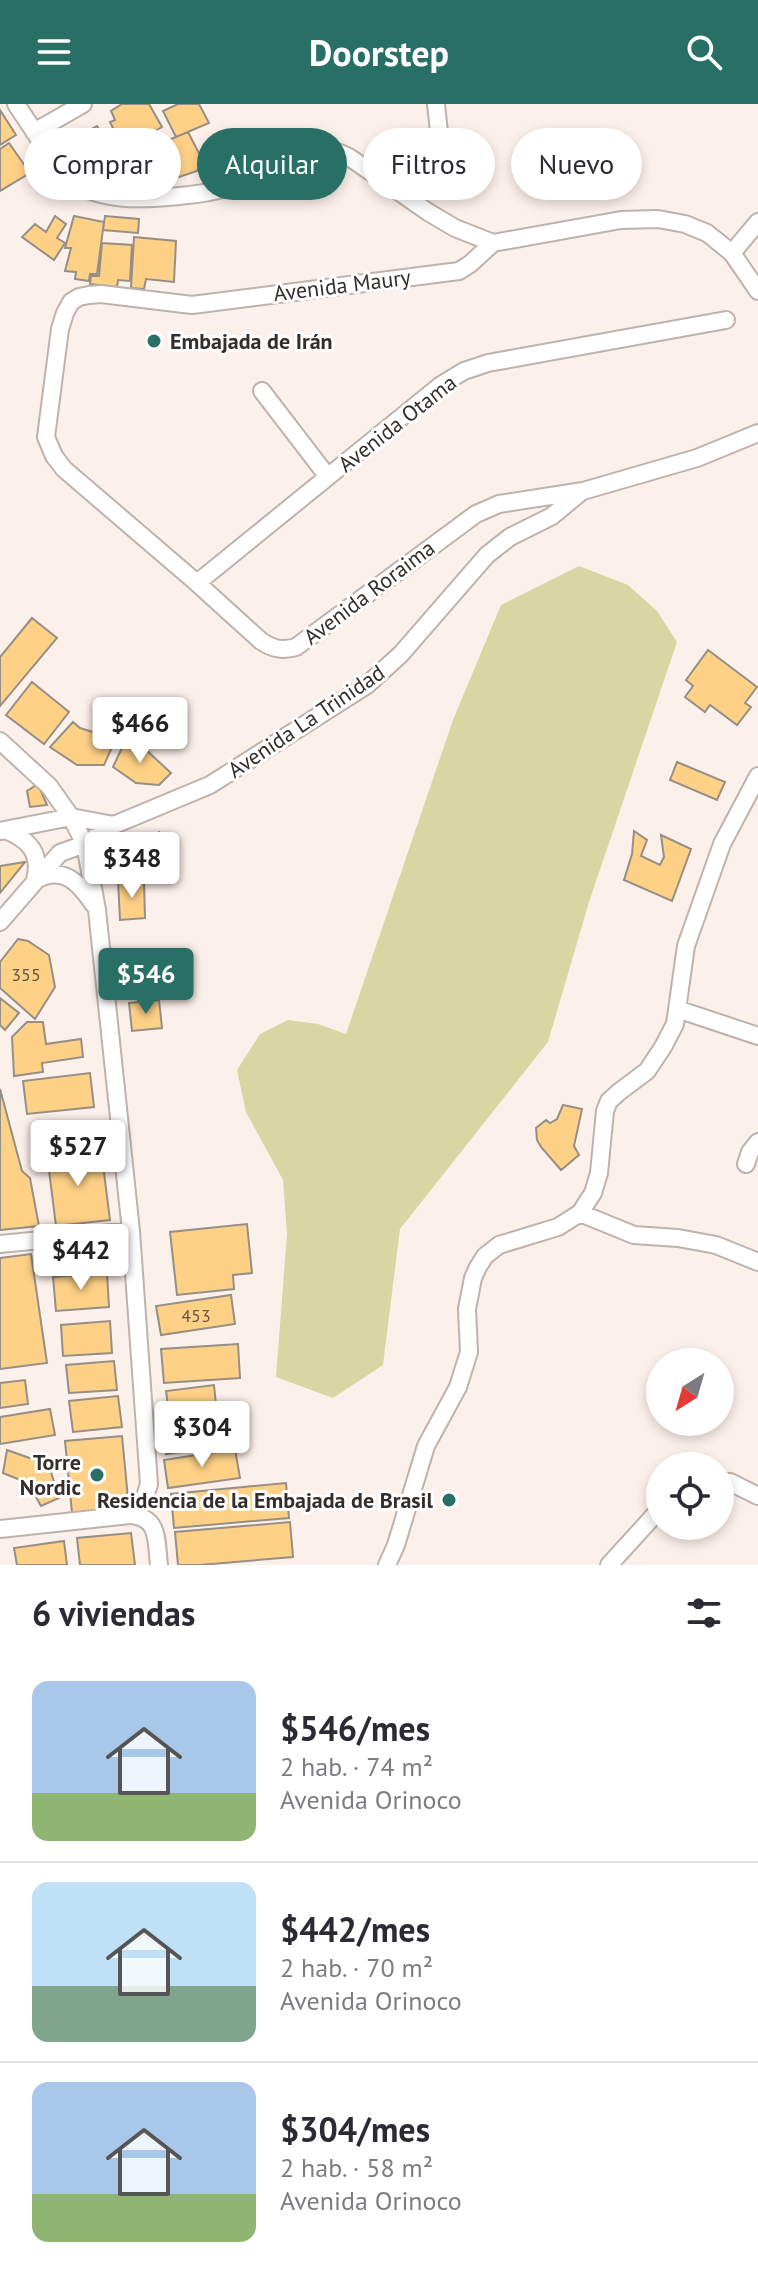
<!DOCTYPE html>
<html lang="es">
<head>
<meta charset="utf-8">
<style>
  :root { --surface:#fff; --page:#f2f2f3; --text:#2b2b33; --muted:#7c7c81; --line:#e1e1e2; --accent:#286f65 }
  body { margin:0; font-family:"PT Sans",sans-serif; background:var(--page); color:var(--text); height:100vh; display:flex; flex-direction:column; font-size:30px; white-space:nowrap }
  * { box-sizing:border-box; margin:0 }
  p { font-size:26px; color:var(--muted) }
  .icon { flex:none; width:44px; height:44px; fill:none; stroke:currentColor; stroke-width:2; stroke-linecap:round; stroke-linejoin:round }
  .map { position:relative; height:1461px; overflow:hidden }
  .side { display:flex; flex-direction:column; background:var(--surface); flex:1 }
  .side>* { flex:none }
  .banner { position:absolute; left:24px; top:24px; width:710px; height:72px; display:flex; gap:16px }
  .needle { width:52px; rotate:217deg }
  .fabs { position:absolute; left:646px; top:1244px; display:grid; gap:16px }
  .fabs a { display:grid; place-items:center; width:88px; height:88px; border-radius:50%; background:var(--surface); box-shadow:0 4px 12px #0003; font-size:40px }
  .price { position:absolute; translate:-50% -68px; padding:0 18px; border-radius:8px; background:#fff; color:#222; font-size:26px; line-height:52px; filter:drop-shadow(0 2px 4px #0008) }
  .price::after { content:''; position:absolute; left:50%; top:48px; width:24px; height:18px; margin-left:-12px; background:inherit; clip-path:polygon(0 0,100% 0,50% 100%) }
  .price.selected { background:var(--accent); color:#fff }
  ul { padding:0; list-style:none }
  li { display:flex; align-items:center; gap:24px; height:200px; padding:0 32px }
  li+li { border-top:2px solid var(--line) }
  li span { display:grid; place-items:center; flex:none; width:224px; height:160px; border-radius:16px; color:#555 }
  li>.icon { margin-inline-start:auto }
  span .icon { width:96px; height:96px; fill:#fffc; stroke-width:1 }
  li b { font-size:34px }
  h2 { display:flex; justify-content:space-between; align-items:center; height:96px; padding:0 32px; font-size:34px }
  .pill { padding:0 28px; border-radius:36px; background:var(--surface); box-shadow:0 4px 12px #0003; font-size:28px; line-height:72px }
  .pill.selected { background:var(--accent); color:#fff }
  header { display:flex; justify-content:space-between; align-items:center; height:104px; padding:0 32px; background:var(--accent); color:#fff; font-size:36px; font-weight:800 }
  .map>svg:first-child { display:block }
  .green { fill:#d9d6a4 }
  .building { fill:#fed187; stroke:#958f85; stroke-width:2 }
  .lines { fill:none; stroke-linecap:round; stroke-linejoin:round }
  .minor-casing { stroke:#beb3ac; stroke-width:20 }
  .minor { stroke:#fff; stroke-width:16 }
  .poi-dot { fill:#286f65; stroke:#fff; stroke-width:3 }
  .labels { text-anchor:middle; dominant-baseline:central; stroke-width:6; stroke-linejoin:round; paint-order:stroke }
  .number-label { font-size:18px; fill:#655742 }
  .street-label { font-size:22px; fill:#322e2b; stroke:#fff }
  .poi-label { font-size:22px; font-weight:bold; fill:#322e2b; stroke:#fff; text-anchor:end }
</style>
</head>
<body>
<header><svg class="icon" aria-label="menu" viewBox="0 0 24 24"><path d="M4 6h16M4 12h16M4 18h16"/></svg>Doorstep<svg class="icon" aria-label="search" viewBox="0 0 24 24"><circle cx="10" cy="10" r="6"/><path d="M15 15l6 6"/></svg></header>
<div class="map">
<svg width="758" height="1461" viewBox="0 0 758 1461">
  <rect width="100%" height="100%" fill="#fcf0ea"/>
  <path class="green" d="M579,462L628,481L657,507L677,538L589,798L548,938L400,1125L383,1261L333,1294L276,1273L287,1130L283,1076L246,1008L237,966L260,930L288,916L318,920L346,930L453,616L501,501Z"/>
  <path class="building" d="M122,0H149L162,23L120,47L112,34L117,32L110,18L115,16L111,7Z
    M178,0H199L209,19L176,33L163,7Z
    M0,6L16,31L0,41Z
    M97,22L108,41L92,48L114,56L111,77L73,62L59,43Z
    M188,28L202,55L197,67L176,74L132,80L114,78L117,52L153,53L166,48V37Z
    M9,39L30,69L0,87V45Z
    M55,112L66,120L57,134L65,139L54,156L22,133L35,120L46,128Z
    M74,112L104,118L97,170H90L89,177L75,175L76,168L65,167L71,144H65Z
    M105,112L139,115L138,129L103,126Z
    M134,133L176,137L174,178L146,175L144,185L131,184Z
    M102,139L132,141L130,177L118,176L117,183L90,180L91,172H99Z
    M32,514L57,534L0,602V553Z
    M708,546L757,583L745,599L751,603L737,621L710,601L705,608L685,593L693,582L686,576Z
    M32,578L69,608L44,640L6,611Z
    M73,618L80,624L96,629L117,632L104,661H77L50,643Z
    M126,635L142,642L171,669L159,681L136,679L113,663Z
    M677,658L725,678L717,696L670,676Z
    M38,680L47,701L30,703L27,687Z
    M634,727L647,736L641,752L660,761L664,753L661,731L691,745L672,797L624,776L632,750Z
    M159,728L175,748L158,754L144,778L118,776L119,764L134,745Z
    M25,758L0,789V762Z
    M118,776L144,778L145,814L120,816Z
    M18,835L28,837L49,851L55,883L35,915L0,884V858Z
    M0,894L19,909L5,926L0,921Z
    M159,896L162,924L132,927L129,899Z
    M27,918H43L46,940L81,935L83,953L42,959L43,968L14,972L12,933Z
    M90,969L94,1003L27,1010L23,977Z
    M0,985L22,1067L30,1074L39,1122L0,1126Z
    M563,1001L582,1005L574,1042L579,1051L561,1066L541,1043L537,1036L536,1024L546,1016L550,1019L557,1015Z
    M101,1045L110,1116L56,1122L47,1051Z
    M247,1120L252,1169L233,1171L234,1185L177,1191L170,1128Z
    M104,1138L107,1164L57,1170L54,1144Z
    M31,1150L47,1259L0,1265V1154Z
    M107,1169L109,1203L56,1207L53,1173Z
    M231,1191L235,1220L161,1231L156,1202Z
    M110,1217L112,1249L63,1252L61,1221Z
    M238,1240L240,1274L164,1279L161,1245Z
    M114,1257L117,1286L69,1289L66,1261Z
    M25,1276L28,1300L0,1304V1279Z
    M214,1281L217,1310L170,1316L166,1287Z
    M118,1292L122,1323L73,1328L69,1297Z
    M50,1305L55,1331L0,1340V1313Z
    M213,1317L217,1343L166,1350L163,1323Z
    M122,1332L129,1405L72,1409L65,1337Z
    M235,1345L240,1374L168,1384L164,1356Z
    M7,1346L38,1357L50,1365L59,1394L41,1402L28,1379L3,1369Z
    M286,1379L289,1414L174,1424L171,1390Z
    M290,1418L293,1453L200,1461H178L175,1428Z
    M131,1429L135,1461H80L77,1434Z
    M64,1437L67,1461H17L14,1444Z"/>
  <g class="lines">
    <g class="minor-casing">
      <path id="minor" d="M16,0L65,74C100,98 140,96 179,92C196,90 213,89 228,83C268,68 306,30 349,53L428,108L455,124L493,139
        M436,0L441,47
        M34,28L83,0
        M732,149L758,118
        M758,187L732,149L707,129L685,120L658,115L621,116L493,139L470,160L459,167L192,201L101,190L89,191L79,193L71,198L65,209L60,225L46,333L54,352L64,365L197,479L261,537C273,545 282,547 296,543L476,410L499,400L583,387L697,354L758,329
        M262,287L328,373
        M197,479L441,281L464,267L488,259L726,216
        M0,637L49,682L71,713L85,740L97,806L131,1127L149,1380L144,1396L130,1411
        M5,726C29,735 42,750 35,776
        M0,727L71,713L114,721
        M36,776C64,761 79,779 94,801
        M0,818L60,749L85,740L114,721L210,681L367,581L401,550L487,451L510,433L552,412L581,388
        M677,905L758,932
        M746,1060L750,1048L758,1038
        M580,1109L634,1131L678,1134L716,1141L758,1158
        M0,1140L131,1127
        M720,1378H730L758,1392
        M0,1425L130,1411C160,1413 156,1437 159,1461
        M387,1461L396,1441L426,1342L458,1283L469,1248L467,1205L473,1174L478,1163L485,1152L499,1141L558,1123L580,1109L593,1089L599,1069L605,1007L609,997L619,988L647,967L663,943L675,920L686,842L722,740L758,672
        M609,1461L660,1405"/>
    </g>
    <use href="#minor" class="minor"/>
  </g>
  <g class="poi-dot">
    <circle cx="154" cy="237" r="8"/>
    <circle cx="97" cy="1371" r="8"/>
    <circle cx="449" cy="1396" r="8"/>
  </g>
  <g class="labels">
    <g class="number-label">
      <text x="26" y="870">355</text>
      <text x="196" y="1211">453</text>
    </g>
    <g class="street-label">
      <text transform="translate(342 181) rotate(-7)">Avenida Maury</text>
      <text transform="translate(397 319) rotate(-38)">Avenida Otama</text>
      <text transform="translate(369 488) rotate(-37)">Avenida Roraima</text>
      <text transform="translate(306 617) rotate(-34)">Avenida La Trinidad</text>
    </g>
    <g class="poi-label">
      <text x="170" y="237" text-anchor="start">Embajada de Irán</text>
      <text x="81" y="1358">Torre<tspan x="81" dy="25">Nordic</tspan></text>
      <text x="433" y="1396">Residencia de la Embajada de Brasil</text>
    </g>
  </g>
</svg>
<div class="fabs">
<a><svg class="needle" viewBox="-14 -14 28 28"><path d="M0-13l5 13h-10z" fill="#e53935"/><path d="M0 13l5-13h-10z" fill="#7c7c81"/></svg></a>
<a><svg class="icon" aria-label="locate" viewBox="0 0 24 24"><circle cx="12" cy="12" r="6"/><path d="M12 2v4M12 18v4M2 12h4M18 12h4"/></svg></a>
</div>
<b class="price" style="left:140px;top:661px">$466</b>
<b class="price" style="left:132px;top:796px">$348</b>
<b class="price selected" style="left:146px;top:912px">$546</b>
<b class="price" style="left:78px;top:1084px">$527</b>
<b class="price" style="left:81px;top:1188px">$442</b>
<b class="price" style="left:202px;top:1365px">$304</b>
<div class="banner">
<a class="pill">Comprar</a>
<a class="pill selected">Alquilar</a>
<a class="pill">Filtros</a>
<a class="pill">Nuevo</a>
</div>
</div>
<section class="side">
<h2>6 viviendas<svg class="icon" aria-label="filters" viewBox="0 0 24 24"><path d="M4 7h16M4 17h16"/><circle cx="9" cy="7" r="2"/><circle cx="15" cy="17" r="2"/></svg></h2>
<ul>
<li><span style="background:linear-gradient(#a9c7e8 70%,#8fb573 0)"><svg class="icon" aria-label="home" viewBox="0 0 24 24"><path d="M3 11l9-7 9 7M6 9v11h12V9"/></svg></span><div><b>$546/mes</b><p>2 hab. · 74 m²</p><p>Avenida Orinoco</p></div></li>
<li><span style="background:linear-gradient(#bfe0f5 65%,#7fa58c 0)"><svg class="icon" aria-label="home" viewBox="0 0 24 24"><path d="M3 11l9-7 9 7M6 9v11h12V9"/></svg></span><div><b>$442/mes</b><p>2 hab. · 70 m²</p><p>Avenida Orinoco</p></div></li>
<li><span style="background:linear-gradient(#a9c7e8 70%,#8fb573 0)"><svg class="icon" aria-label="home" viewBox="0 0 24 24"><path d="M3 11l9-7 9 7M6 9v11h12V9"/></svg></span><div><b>$304/mes</b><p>2 hab. · 58 m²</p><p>Avenida Orinoco</p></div></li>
</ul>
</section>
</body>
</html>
